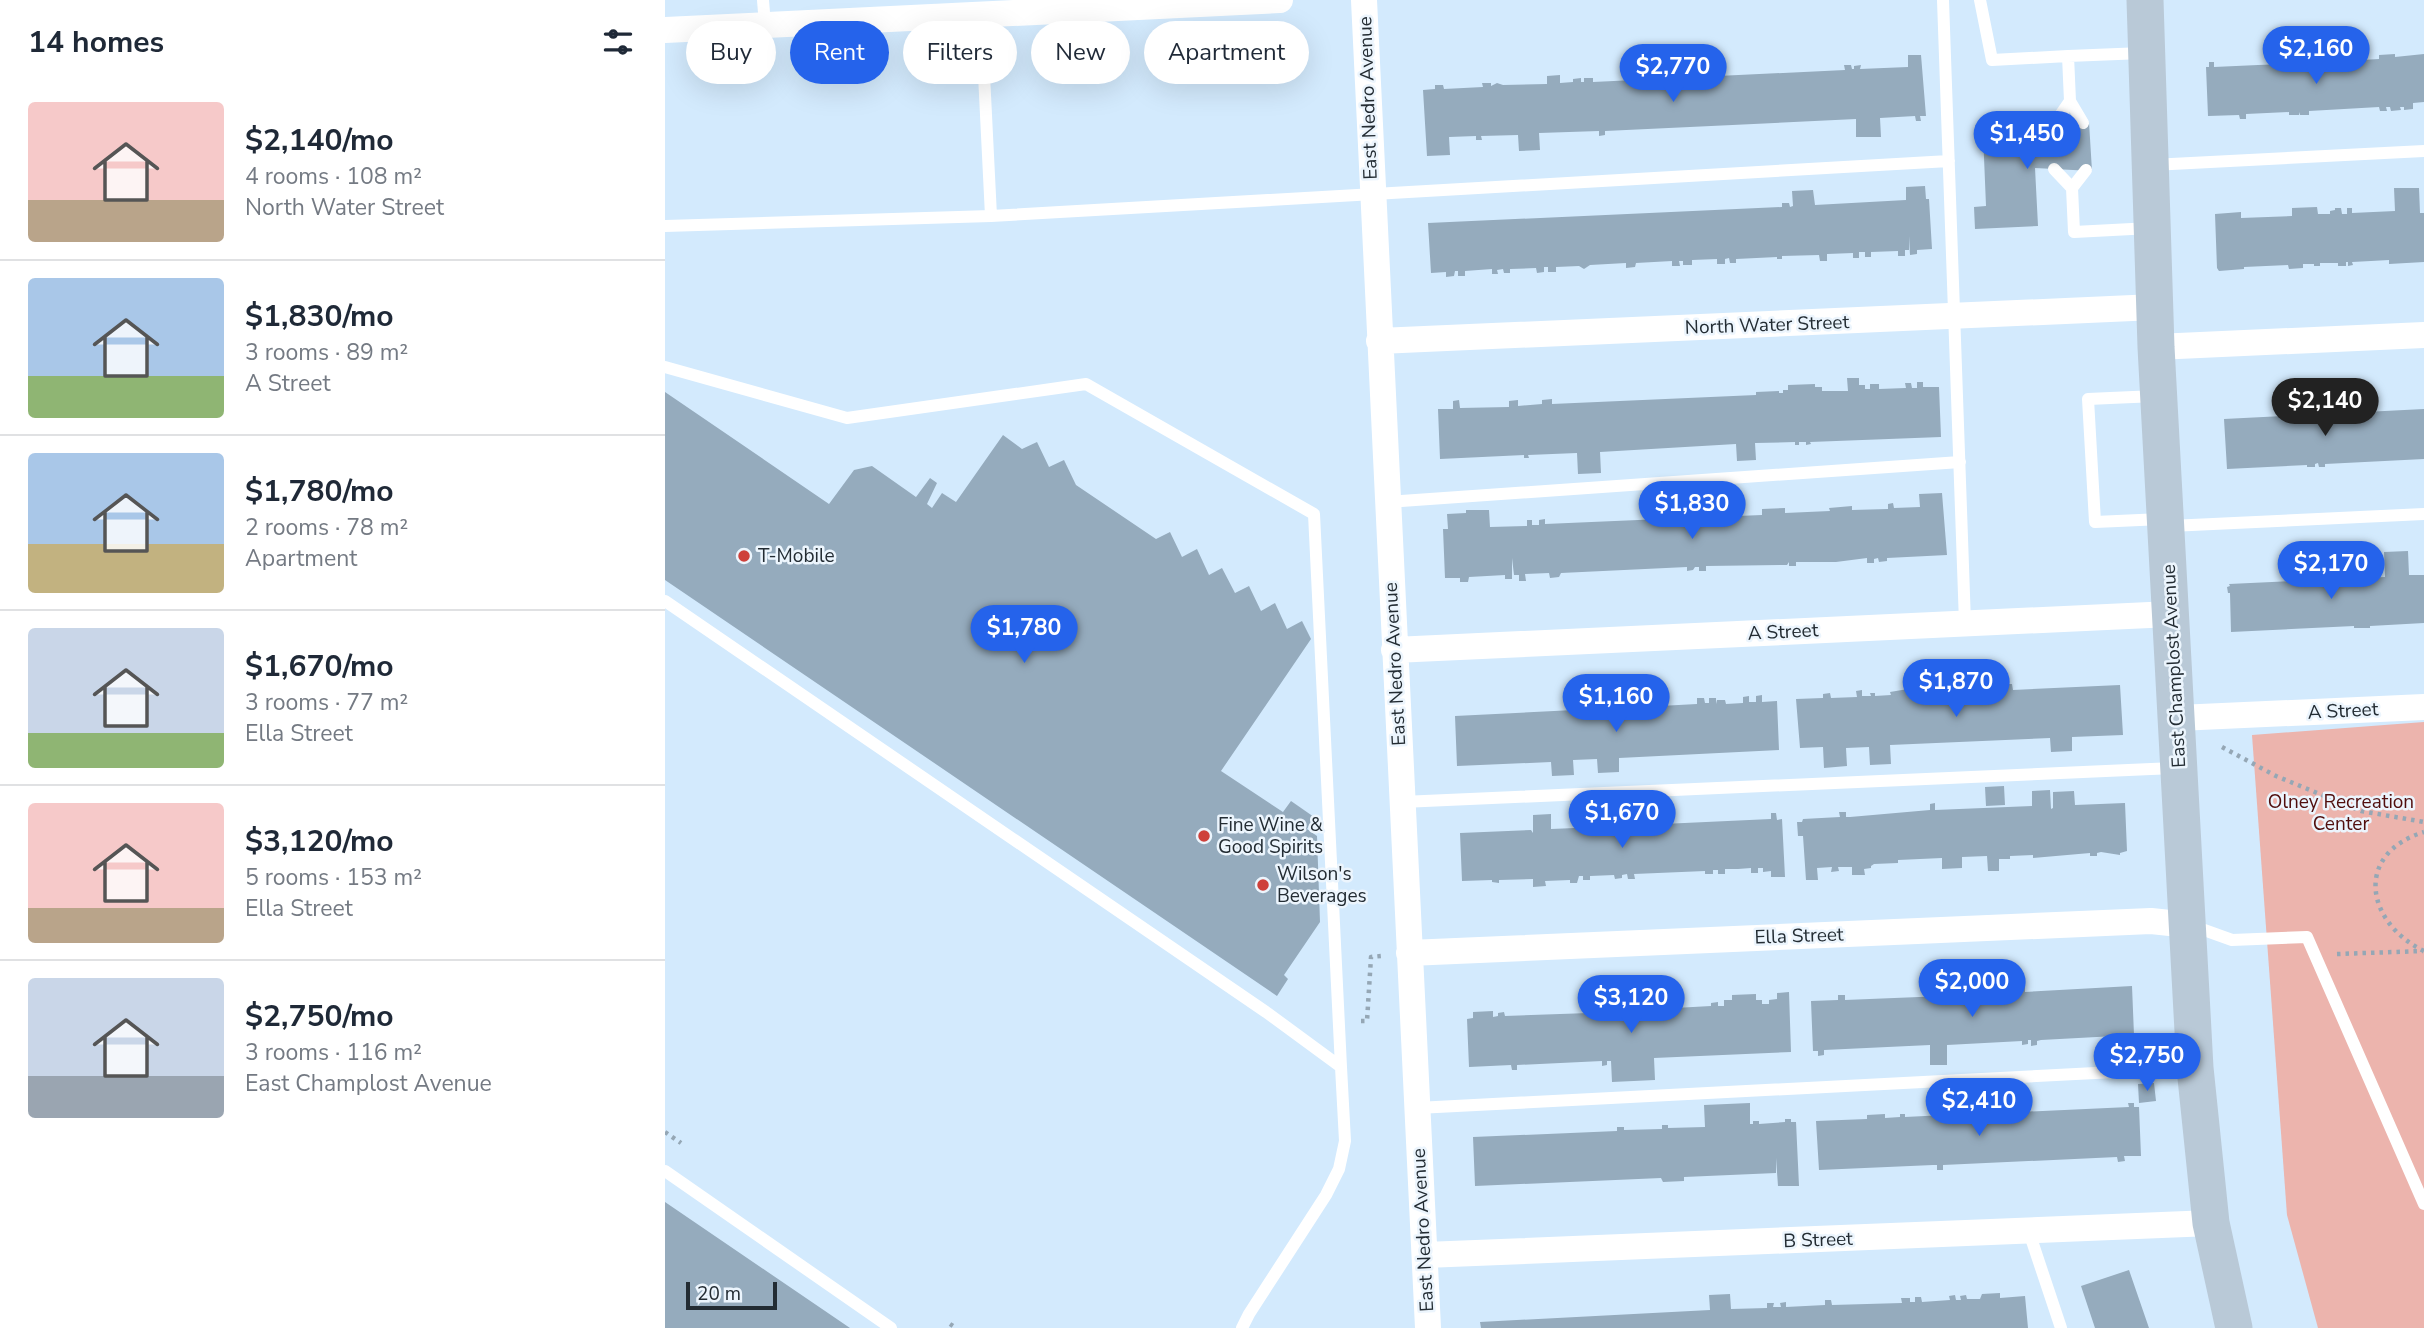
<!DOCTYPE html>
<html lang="en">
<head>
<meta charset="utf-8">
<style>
  :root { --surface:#fff; --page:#f2f2f3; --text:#1f2937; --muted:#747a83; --line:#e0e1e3; --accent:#2563eb }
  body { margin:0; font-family:"Nunito Sans",sans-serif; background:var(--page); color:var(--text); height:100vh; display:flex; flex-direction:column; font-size:26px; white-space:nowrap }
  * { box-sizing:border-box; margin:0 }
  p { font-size:23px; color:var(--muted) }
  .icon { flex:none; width:38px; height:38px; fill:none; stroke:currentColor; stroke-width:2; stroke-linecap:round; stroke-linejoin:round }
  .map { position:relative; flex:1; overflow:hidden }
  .sheet { display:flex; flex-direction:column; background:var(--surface); width:665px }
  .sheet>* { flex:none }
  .guide { position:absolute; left:21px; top:21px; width:665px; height:63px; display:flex; gap:14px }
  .scale { position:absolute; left:21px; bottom:18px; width:91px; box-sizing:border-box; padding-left:7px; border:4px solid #232c33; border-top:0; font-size:19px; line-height:24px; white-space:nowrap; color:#232c33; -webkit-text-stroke:5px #ecf5fd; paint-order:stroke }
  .price { position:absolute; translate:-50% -60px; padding:0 16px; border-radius:24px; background:var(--accent); color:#fff; font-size:23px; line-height:46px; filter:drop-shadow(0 2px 4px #0008) }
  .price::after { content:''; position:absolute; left:50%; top:42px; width:21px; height:16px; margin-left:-10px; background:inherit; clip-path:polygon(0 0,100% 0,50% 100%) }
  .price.selected { background:#222; color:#fff }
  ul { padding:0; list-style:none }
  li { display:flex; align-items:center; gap:21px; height:175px; padding:0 28px }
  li+li { border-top:2px solid var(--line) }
  li span { display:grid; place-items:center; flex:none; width:196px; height:140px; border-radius:7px; color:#555 }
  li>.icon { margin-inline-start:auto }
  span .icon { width:84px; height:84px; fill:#fffc; stroke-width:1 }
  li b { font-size:30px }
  h2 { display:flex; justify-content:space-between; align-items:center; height:84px; padding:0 28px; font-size:30px }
  .chip { padding:0 24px; border-radius:32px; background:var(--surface); box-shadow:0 7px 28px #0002; font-size:24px; line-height:63px }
  .chip.selected { background:var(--accent); color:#fff }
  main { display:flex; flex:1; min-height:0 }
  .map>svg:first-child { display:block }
  .green { fill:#ecb4ad }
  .building { fill:#95abbd }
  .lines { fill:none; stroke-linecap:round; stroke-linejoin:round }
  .path { stroke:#95a7b5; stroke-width:4.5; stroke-dasharray:3.5 5; stroke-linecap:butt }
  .lane { stroke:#fff; stroke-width:12 }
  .street { stroke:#fff; stroke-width:26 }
  .secondary { stroke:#b9c9d7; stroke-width:37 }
  .poi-dot { fill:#ce403a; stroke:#ecf5fd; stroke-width:2.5 }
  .labels { text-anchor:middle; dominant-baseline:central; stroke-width:5; stroke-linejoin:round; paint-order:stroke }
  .street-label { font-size:19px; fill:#232c33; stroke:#ecf5fd }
  .poi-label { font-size:19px; fill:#232c33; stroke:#ecf5fd; text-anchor:start }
  .park-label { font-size:19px; fill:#510e0d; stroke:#ecf5fd }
</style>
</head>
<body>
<main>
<section class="sheet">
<h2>14 homes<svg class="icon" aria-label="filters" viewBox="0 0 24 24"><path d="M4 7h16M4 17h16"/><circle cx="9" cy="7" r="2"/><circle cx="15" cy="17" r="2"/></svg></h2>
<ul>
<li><span style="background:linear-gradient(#f6c9c9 70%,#b9a48a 0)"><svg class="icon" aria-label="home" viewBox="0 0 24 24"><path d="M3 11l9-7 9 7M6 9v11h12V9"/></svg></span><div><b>$2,140/mo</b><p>4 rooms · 108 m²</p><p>North Water Street</p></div></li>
<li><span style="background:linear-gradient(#a9c7e8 70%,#8fb573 0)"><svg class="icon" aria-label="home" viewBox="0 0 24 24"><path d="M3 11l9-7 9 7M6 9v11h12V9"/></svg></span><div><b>$1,830/mo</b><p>3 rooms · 89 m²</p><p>A Street</p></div></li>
<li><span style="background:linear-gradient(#a9c7e8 65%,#c2b280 0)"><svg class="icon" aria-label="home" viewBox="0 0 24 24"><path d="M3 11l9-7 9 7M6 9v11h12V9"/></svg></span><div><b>$1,780/mo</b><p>2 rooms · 78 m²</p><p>Apartment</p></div></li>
<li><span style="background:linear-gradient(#c9d6e8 75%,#8fb573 0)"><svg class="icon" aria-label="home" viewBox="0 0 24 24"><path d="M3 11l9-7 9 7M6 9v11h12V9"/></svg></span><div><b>$1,670/mo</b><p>3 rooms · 77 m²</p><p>Ella Street</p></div></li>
<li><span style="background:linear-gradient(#f6c9c9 75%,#b9a48a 0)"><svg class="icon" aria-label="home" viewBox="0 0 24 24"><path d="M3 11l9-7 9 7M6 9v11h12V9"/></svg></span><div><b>$3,120/mo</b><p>5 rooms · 153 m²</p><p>Ella Street</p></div></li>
<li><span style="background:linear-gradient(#c9d6e8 70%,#9aa5b1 0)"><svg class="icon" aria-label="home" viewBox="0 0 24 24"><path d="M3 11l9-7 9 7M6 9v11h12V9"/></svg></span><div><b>$2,750/mo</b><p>3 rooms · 116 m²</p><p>East Champlost Avenue</p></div></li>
</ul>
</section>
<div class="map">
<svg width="1759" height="1328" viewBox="0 0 1759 1328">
  <rect width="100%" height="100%" fill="#d3eafd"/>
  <path class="green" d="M1759,722V1328H1653L1622,1215L1587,735Z"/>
  <path class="building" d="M1730,54V57L1759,54V102L1748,103V109L1739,110V107H1735L1736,110L1726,111L1725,107H1721L1722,111H1715L1714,107L1644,111V115H1635L1634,112V115H1624V112L1581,114V119H1575L1574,115L1543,116L1541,67H1544V62H1549V67L1593,65L1620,64V59H1627L1628,64L1714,59V55Z
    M1243,55H1256L1261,116H1255L1256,121H1251L1250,116L1215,118L1216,137H1191V119L940,131V135L934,136V131L874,133L875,150L854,151L853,135L816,136L817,140H811V136L784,137L785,155L762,156L758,90L770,89V85H778L779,89L818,87L817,83H826V86L832,83L838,85L882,84V76L895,75V83L908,82V79L916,78V82H919V78H928V82L1180,70L1179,65H1186L1187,69H1189V66L1196,65L1195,69L1243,67Z
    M1424,122L1427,171L1370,168L1373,226L1310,229L1309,207L1321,206L1318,133L1359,131Z
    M1260,186L1261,199H1264L1267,249L1252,250V254L1245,255L1244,236V250H1240V256H1233V251L1206,252V257H1200V252H1194V258H1188V253L1162,254V261H1155L1154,255L1117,256V259H1112V257L1071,259V263H1065L1064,258L1060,259V264H1052V259L1027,260V265H1018V261H1014L1015,266H1007V261L971,263L970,267L961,268V263L925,265L919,269L914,266L891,267V272H883V267H879V272L872,273L871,268L845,269V273H839L838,269L832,270L833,274H827V269L800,271V276H793V271H790L789,276L781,277V272L766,273L763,223L1117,207V203H1124L1125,207L1128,206L1127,191L1148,190L1150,205L1241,200V187Z
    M1729,188H1754L1755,213H1759V262L1724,264V260L1706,261L1687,262L1688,265L1683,266V262H1681V266H1673V263H1655V266H1649V264H1638V268L1624,269L1623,265L1579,267V269L1554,271L1552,268L1550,214L1576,212V218L1627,216V208L1652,207L1653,214H1665V211L1670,210V208H1676L1677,214H1682V208H1687V213L1730,211Z
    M1182,378H1194V385H1200V389H1205V384H1214V389L1241,388L1240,383H1246L1247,388H1252V382H1258V387H1274L1276,437L1145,442L1146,444L1141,445V442H1134V445H1130V442L1090,443L1091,460L1072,461L1071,444L935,452L936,473L913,474L912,453L863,455L864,458H859V455L775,459L773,409H788V401L794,400L795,408L844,407V401L853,400V406L877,404V400L887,399V404L1091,395V392L1114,391V393H1118V390H1123V385L1150,384V387H1157V391H1183Z
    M0,392L164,504L189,470L207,466L251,497L265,478L272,483L262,504L267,508L277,493L291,502L338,435L357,449L372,442L384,467L399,460L411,485L491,539L505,532L517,557L532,549L544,575L557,568L570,593L584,586L596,611L610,603L622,629L637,621L646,639L556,771L618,812L626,801L649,817L642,829L652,836L655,922L619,975L623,979L612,996L0,580Z
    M1661,401L1662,414H1680L1683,410H1686L1688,414L1691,413V410H1700V412L1759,409V459L1660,464V467H1654L1653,463L1650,464V467H1642V465L1562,469L1559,419L1637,415V411H1646V402Z
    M1277,493L1282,555L1222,558V561L1214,562L1213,558L1209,559V563H1202V558L1171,562H1131V566H1124V562L1122,565L1041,566V571H1034V567H1030L1028,570L1022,571V567L896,573L894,577L885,578L884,573L860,574L861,581H854V575H849L847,558V579H840V575L804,577L803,582H795V578H780L778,529H783L782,514L801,513V510H824L825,527L862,526V520H867V525H874V520L880,519V524L1043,517L1042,511H1048V517L1097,515V509L1120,508V513L1165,511L1164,508L1187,506V510L1223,509V504L1228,503L1229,508L1255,507L1254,494Z
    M1743,551L1744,575H1759V623L1705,626V628H1689V626L1566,632L1565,593H1563L1562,587L1565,586L1564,584L1720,577L1719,552Z
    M1279,679L1280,687H1288V693L1293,692V687L1302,686L1303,692L1326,691V685H1335V690H1338V684H1347L1348,690L1455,685L1458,735L1407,737V751L1386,752L1385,738L1225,745L1226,764L1205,765L1204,747L1181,748L1182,766L1159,768L1158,747L1135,748L1131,699L1158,698V694L1165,693L1166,698L1192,697L1191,691L1197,690V696H1206L1205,693H1210V696L1226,695L1225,692L1243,689V694L1269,693V680Z
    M1097,695V702L1112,701L1114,750L954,758V772L933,773L932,759L908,760L909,775L887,776L886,762L792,766L790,716L909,710V705H918V710L987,706V702L995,701V706L1032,704V698H1039L1040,703H1044V698H1051V704L1052,700H1060L1061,704L1078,703V697L1084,696V702H1091V696Z
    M1339,786L1340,805L1321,806L1320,787Z
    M1385,790L1386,809L1388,808V792L1409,791L1410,805L1460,803L1462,851L1455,853V855L1436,852L1432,853V856H1425V853L1368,858V855L1345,856V859H1334V871H1323L1322,856L1297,857V868L1277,869V858L1233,860V863L1209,864L1206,866V868L1199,869L1200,875H1187V867H1173L1174,871L1166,872L1167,867L1152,868L1153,880H1141L1138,836H1133L1132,822H1137L1138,819L1175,817L1174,812H1181V817H1185L1265,810V804L1270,803V810L1367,806V791Z
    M1106,813H1111L1112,820L1117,819L1120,877H1106V871L1098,872V868H1093V873H1086V868L1073,869H1060V874H1053V870H1048V874H1040V871L969,874L970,879H963L962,874L957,875V878L950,879L949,875L925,876V880H918V876H914L912,883H905V880L880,881L881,886L868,887V879L834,880V883L827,882V880L797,881L795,833L866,830L868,833V815L886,814V829L958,826V819L976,818V825L1106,819Z
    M1340,982L1341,988H1347V992H1353V988L1360,987V992L1467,986L1469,1035L1376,1040L1372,1041V1045L1366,1046V1040H1363V1044L1357,1045V1041L1282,1045V1065H1265V1045L1159,1050V1055L1153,1056V1051H1148L1146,1001L1173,1000V995H1180V1000L1328,994L1327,983Z
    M1124,992L1126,1052L989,1058L990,1080L947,1082L946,1061H942V1065L937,1066V1061L852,1065V1070H847L846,1065L804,1067L802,1019L808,1018V1012L828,1011V1017L833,1016V1013L839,1012L840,1016L924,1013L923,1007H930L931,1012L943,1011V997L955,996V1007H964V1010H967V1006H976V1009L1010,1008L1046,1006V1003L1053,1002V1006H1059V1000H1067V995L1091,994V1000H1097V1004H1104V1000L1112,999V993Z
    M1489,1083L1491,1101L1474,1103L1473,1084Z
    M1085,1103V1124H1088V1121H1094V1124L1108,1123L1120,1122V1119H1126V1122H1131L1134,1186H1113L1111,1158V1173L1019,1177V1181L998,1182L996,1178L810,1186L808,1137L952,1131V1127H959V1130L997,1129V1125H1003V1128L1040,1127L1039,1105Z
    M1463,1103H1469V1107H1474L1476,1156H1459L1460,1161L1453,1162L1452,1157L1278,1165V1170H1272V1165H1268L1154,1170L1151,1121L1202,1119V1115L1220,1114V1118L1235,1117V1114H1240V1117L1280,1115L1279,1111H1285L1286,1115H1289L1464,1107Z
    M0,1202L185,1328H0Z
    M1464,1270L1484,1328H1430L1416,1286Z
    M1335,1293V1298L1360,1296L1363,1328H816L815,1322L1045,1310L1044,1295L1065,1294L1066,1309L1102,1308V1303H1109L1108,1307H1116L1115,1303L1121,1302V1307L1160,1305V1300H1166L1167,1305L1237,1303L1236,1298H1245V1302H1250V1297H1256L1257,1302L1285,1300L1284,1296L1290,1295L1291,1300H1296L1295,1296L1301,1295L1302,1299H1315L1317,1294Z"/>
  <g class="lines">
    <path class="path" d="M1557,747L1611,776L1696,811L1759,822
      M1759,951C1701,923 1688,854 1759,832
      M1672,954L1758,951
      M696,1021H702L706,957L716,956
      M0,1132L16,1143
      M285,1324L291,1328"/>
    <path class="lane" d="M98,0L100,25
      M1278,0L1300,623
      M1315,0L1327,60L1403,56L1405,101L1418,123
      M316,14L326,216L1284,161
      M1403,56L1478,53
      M1387,127L1405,101
      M1487,165L1759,151
      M1389,169L1407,188
      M1421,170L1407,188L1409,232L1486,228
      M0,226L326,216
      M0,367L182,418L421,384L649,514L676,1067
      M1491,396L1423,399L1430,522L1497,519
      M722,502L1295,462
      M1505,526L1759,514
      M0,601L601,1012L676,1067L680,1141L674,1169L661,1195L584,1314L577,1328
      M737,802L1509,768
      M1528,926L1567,940L1642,937L1759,1204
      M752,1108L1528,1068
      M0,1171L226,1328
      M1364,1232L1396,1328"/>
    <path class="street" d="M699,0L763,1328
      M0,30L615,0
      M714,341L1490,307
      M1491,347L1759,335
      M729,650L1506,614
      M1513,718L1759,707
      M744,953L1486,921L1524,925
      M760,1255L1546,1223"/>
    <path class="secondary" d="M1480,0L1491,347L1530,1068L1546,1223L1569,1328"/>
  </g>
  <g class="poi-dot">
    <circle cx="79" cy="556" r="7"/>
    <circle cx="539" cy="836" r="7"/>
    <circle cx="598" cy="885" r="7"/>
  </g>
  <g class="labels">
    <g class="street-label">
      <text transform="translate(703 98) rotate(-92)">East Nedro Avenue</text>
      <text transform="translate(1102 325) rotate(-2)">North Water Street</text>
      <text transform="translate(1118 632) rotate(-3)">A Street</text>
      <text transform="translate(730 664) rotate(-93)">East Nedro Avenue</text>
      <text transform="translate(1509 666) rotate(-93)">East Champlost Avenue</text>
      <text transform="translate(1678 711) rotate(-3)">A Street</text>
      <text transform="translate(1134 936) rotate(-2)">Ella Street</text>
      <text transform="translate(758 1230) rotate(-93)">East Nedro Avenue</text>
      <text transform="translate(1153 1240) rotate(-2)">B Street</text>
    </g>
    <g class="poi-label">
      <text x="93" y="556">T-Mobile</text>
      <text x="553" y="825">Fine Wine &amp;<tspan x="553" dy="22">Good Spirits</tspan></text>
      <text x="612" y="874">Wilson's<tspan x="612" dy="22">Beverages</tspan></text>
    </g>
    <g class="park-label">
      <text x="1676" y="802">Olney Recreation<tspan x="1676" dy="22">Center</tspan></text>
    </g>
  </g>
</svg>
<div class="scale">20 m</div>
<b class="price" style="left:1651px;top:86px">$2,160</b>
<b class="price" style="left:1008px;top:104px">$2,770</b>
<b class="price" style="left:1362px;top:171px">$1,450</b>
<b class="price selected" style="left:1660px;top:438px">$2,140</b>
<b class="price" style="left:1027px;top:541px">$1,830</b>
<b class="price" style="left:1666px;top:601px">$2,170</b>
<b class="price" style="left:359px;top:665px">$1,780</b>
<b class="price" style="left:1291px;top:719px">$1,870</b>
<b class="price" style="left:951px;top:734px">$1,160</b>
<b class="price" style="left:957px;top:850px">$1,670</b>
<b class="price" style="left:1307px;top:1019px">$2,000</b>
<b class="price" style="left:966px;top:1035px">$3,120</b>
<b class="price" style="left:1482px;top:1093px">$2,750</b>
<b class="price" style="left:1314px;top:1138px">$2,410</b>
<div class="guide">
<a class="chip">Buy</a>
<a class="chip selected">Rent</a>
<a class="chip">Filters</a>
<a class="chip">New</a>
<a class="chip">Apartment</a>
</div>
</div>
</main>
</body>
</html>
